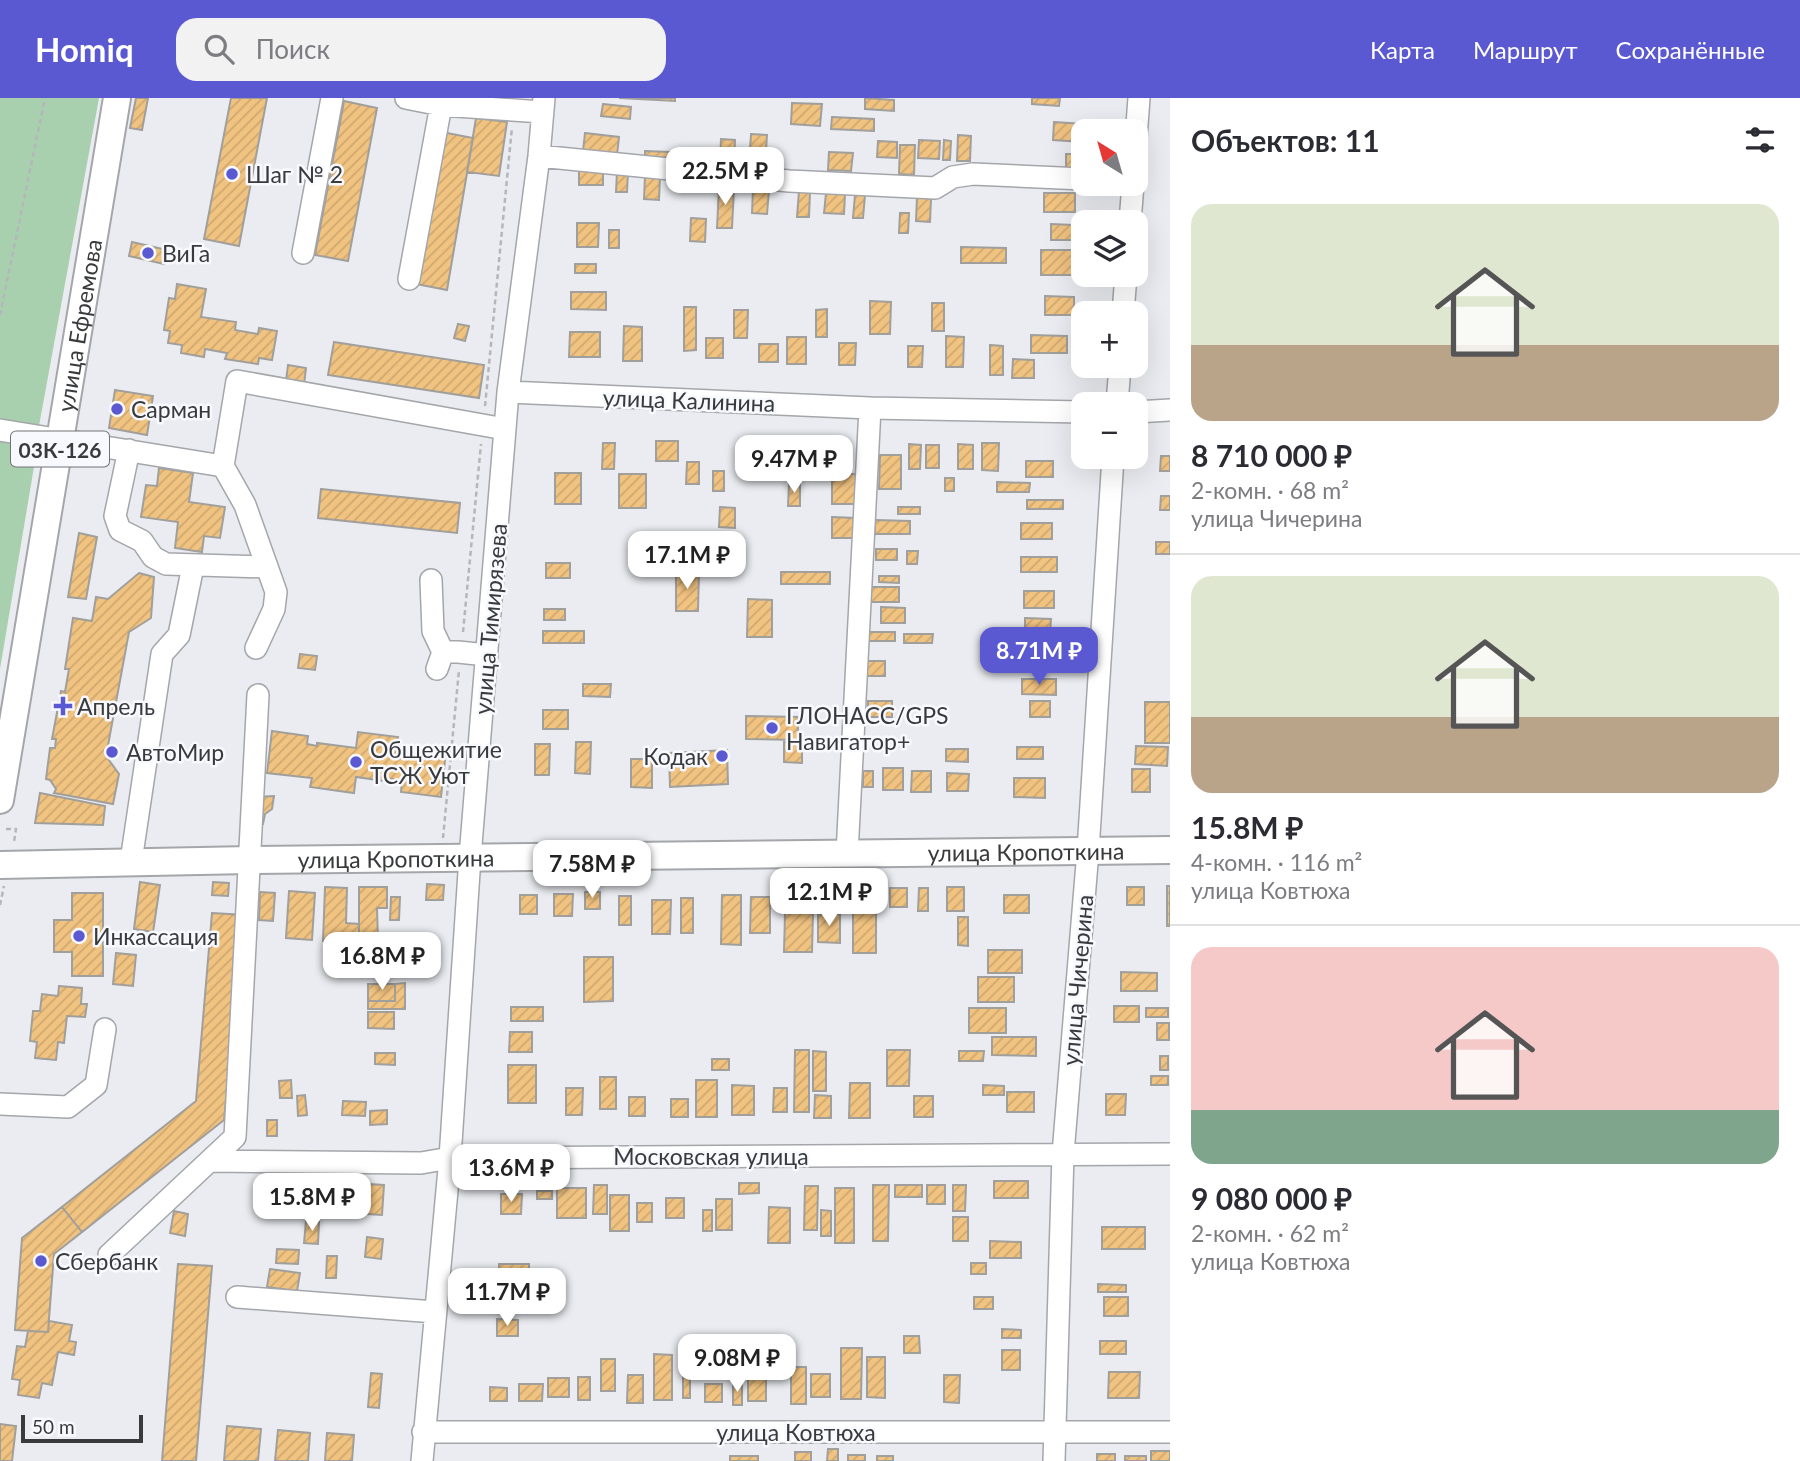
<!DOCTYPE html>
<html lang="ru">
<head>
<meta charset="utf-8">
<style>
  :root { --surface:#fff; --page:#f2f2f3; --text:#2b2b33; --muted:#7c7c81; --line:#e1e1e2; --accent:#5a59d1 }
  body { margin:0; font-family:Lato,sans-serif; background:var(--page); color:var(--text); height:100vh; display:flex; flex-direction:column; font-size:26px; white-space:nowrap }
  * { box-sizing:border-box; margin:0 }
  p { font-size:23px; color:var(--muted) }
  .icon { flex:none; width:38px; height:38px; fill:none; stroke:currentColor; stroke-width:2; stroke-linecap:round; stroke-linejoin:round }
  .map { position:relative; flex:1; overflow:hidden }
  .sheet { display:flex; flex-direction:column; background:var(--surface); width:630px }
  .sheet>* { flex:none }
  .needle { width:46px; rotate:323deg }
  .fabs { position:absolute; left:1071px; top:21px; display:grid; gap:14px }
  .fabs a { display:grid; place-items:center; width:77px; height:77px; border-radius:14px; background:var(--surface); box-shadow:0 7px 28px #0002; font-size:35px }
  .scale { position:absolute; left:21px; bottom:18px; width:122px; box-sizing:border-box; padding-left:7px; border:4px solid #393a3c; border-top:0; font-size:19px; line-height:24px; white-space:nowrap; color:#393a3c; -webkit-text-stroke:5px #f7f9fe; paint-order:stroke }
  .price { position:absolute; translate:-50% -60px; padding:0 16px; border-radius:14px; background:#fff; color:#222; font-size:23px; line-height:46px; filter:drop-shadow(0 2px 4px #0008) }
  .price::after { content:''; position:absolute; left:50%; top:42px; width:21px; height:16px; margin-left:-10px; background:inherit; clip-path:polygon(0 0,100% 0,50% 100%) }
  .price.active { background:var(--accent); color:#fff }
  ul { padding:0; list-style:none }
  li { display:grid; align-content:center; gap:14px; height:371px; padding:0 21px }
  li+li { border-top:2px solid var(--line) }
  li span { display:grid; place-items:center; height:217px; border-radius:21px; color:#555 }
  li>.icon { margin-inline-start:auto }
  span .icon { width:126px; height:126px; fill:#fffc; stroke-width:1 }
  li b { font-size:30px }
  h2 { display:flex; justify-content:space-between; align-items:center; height:84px; padding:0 21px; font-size:30px }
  header { display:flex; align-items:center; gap:42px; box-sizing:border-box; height:98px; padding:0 35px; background:var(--accent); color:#fff }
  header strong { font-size:33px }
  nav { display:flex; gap:38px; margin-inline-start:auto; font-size:24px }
  .search { width:490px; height:63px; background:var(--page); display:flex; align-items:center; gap:18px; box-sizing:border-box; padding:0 24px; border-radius:21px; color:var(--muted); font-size:26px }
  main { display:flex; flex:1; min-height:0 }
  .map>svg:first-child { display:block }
  .park { fill:#a9d0ae }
  .building { fill:url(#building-hatch); stroke:#a19f9b; stroke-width:2 }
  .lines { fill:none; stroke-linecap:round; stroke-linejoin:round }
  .minor-casing { stroke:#a4a6aa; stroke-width:24 }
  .major-casing { stroke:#a4a6aa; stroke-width:30 }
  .path { stroke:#b4b6ba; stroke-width:2.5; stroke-dasharray:5 3.5; stroke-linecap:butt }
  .minor { stroke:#fff; stroke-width:21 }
  .major { stroke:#fff; stroke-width:26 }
  .poi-dot { fill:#5a59d1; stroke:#f7f9fe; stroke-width:2.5 }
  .labels { text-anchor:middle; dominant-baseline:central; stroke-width:5; stroke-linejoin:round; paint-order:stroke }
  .shield { fill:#f7f9fe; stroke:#727376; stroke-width:2 }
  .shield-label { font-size:21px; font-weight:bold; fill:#393a3c }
  .poi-label { font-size:23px; fill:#393a3c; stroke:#f7f9fe; text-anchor:start }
  .street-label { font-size:23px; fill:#393a3c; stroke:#f7f9fe }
</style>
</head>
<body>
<header>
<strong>Homiq</strong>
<div class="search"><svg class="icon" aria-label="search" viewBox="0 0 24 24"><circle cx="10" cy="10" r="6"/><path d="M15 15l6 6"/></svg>Поиск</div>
<nav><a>Карта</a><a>Маршрут</a><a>Сохранённые</a></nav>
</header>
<main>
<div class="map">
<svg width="1170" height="1363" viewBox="0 0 1170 1363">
  <defs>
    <pattern id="building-hatch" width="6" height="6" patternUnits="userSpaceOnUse" patternTransform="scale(1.75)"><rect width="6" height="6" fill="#f1c381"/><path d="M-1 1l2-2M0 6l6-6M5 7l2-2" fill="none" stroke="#cfa870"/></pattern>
  </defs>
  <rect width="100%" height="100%" fill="#eaecf1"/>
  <path class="park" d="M0,0H99L39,328L0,321Z
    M0,340L38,345L0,571Z"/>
  <path class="building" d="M136,0H148L142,32L130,30Z
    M231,0H267L239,148L204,141Z
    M619,0H675V3Z
    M865,0L894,2V13L865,11Z
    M1032,0H1060L1059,8L1032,6Z
    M344,3L377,10L348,163L315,157Z
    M792,5L822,6L820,28L791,26Z
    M603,6L631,9L630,21L601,18Z
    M832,19L874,21V33L831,31Z
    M476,20L507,24L499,78L467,74Z
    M1054,24L1083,26L1082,44L1053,42Z
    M442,34L473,40L447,192L416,186Z
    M585,35L619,39L617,57L583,53Z
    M751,36L767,37L765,68L749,67Z
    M958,37L971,38L970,63H957Z
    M721,41L735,42L734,65L720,64Z
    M919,42L940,43L939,61L918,60Z
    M944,42L951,43L950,62H943Z
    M878,43L897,44V60L877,59Z
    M900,47H915L914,77L899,76Z
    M645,53L670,54L669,63L645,62Z
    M829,54L853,55L851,73L828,72Z
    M1066,56H1076L1075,71L1066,70Z
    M579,71H603V87H579Z
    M617,74H628L627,94H616Z
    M645,78L660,79L659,102L644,101Z
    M719,89H734L732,130H717Z
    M753,91L769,92L767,116L752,115Z
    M799,93L810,94L809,119H797Z
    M826,95L845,96L844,116L824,115Z
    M1044,95H1075V114H1044Z
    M855,97H865L863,120H853Z
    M917,99L931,100L930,124L916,123Z
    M900,115H909L908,135H899Z
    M691,120L706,121L705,144L690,143Z
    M577,125H599L598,149H577Z
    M1051,126L1073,127V142H1051Z
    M609,132H619V150H609Z
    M132,144L167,152L164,166L129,158Z
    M961,149L1006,150V165H961Z
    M1041,152H1072V177H1041Z
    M575,166H596V175H575Z
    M177,186L206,191L201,219L236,224L235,232L258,236L259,230L277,233L272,262L259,260L258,266L225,261L227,255L205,251L204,259L181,255L182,247L168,245L170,233L164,232L169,200L175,201Z
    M571,194H606V212L571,211Z
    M1045,198L1074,199V217H1045Z
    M870,203L891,204L890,236H870Z
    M932,205H944V233H932Z
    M684,209H696V252L684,253Z
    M827,211V239H816V212Z
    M734,212H748L747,240H734Z
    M458,226L469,228L465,243L454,240Z
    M624,228L642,229V263H623Z
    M570,234H600V259H569Z
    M1031,237L1067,238V255H1031Z
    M946,238L964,239L963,269H946Z
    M787,239H806V266H787Z
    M706,240H723V260H706Z
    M334,244L484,267L479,300L328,277Z
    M839,245H856L855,267H839Z
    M759,246H778V264H759Z
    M990,247L1003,248V277H990Z
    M908,248H923L922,269H908Z
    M1013,261L1034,262V280H1012Z
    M288,267L306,270L304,286L286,283Z
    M115,292L153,298L147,337L109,330Z
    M811,340H825V381H811Z
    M656,343H678V363H656Z
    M603,345H615L614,371H602Z
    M982,345H999L998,373L982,372Z
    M909,346L921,347L920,371H909Z
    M958,346L973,347V371H958Z
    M747,347L766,348V367H747Z
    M926,347H939V370H926Z
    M880,357H901V391H879Z
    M1161,358H1170V373H1160Z
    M1026,363H1053V379H1026Z
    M687,364H699V386H686Z
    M159,370L193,375L189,404L225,409L220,440L204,438L202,454L175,450L178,424L141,419L146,387L157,388Z
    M713,373H724V393H713Z
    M555,375H581V406H555Z
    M619,376H646V410H619Z
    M832,376H856V406H832Z
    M945,380H954V393H945Z
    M997,384L1030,385L1029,394H997Z
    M789,386H800V408H788Z
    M321,391L460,405L457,435L318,420Z
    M1161,398H1170V412H1160Z
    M1027,402H1063V411H1027Z
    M720,409L735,410V430L719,429Z
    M898,409H920V416H898Z
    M832,419L855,420L854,440H832Z
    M875,422L910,423V436H875Z
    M1021,425H1052V441H1021Z
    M79,435L97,439L86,501L68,499Z
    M1156,444H1170V456H1156Z
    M876,451H897V462H876Z
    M907,453H918L917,466H907Z
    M1021,459H1057V474H1021Z
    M546,465H570V480H546Z
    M676,473H699L698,513H676Z
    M781,474H830V486H781Z
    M139,475L154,479L151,520L129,534L106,658L119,676L113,706L54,695L56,691L50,682L46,681L50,650H55L56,641H52L61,593L65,594L69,571H65L73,520L92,523L96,499L108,501Z
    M879,478H899V485L879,484Z
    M870,489H899V504H870Z
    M1024,493H1054V510H1024Z
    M748,501L772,502V539H747Z
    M881,509L905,510V525H881Z
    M544,511H565V522H544Z
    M1025,520L1051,521L1050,535H1025Z
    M543,533H584V545H543Z
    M869,534H895V543H869Z
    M904,536H933L932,545H904Z
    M300,556L317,558L315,572L298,570Z
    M866,563H885V578H866Z
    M1022,581H1056V597L1022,596Z
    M583,586H611L610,599L583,598Z
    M868,603H892V619H868Z
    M1030,603H1050V619H1030Z
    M1145,604H1170V645H1145Z
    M543,612H568V631H543Z
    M746,618L798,619V642L746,641Z
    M272,633L308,638L307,646L317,648V645L356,650L358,634L398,639L396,649L406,650L407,648L446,653L441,699L401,694L402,683L392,681V684L356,679L354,695L310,689L312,680L267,675Z
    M576,644H591L590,676L575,675Z
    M784,644L802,645V665L784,664Z
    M535,646H550L549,677H535Z
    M1136,648L1168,649L1167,668L1135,666Z
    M1017,649H1043V661H1017Z
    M946,651H968V664L946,663Z
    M727,652L728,686L670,689L669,655Z
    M631,661H652V690L631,689Z
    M883,670H903V692H883Z
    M1132,671H1150V694H1132Z
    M863,673H873V689H863Z
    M912,673H931V694H911Z
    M947,675L969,676L968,693H947Z
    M1014,680H1045V700L1014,699Z
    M40,695L105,708L103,727L35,725Z
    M274,698L272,711L265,716L263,726H255L256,699Z
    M140,784L160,787L153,834L134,831Z
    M213,784L229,785L228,798L212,797Z
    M427,786L444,787L443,802H426Z
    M1167,788H1170V828H1167Z
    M325,789L347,790L346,825L359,826V843H323Z
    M359,789H387V810H377L378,843H359Z
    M947,789H964V813H947Z
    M1127,789H1144V807H1127Z
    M890,790H907V809H890Z
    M919,790H928V813H918Z
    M853,792H876V855H853Z
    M289,793L315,795L312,842L286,840Z
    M260,794L275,795L273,823L259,822Z
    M585,794H600V811H585Z
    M72,795H103V878H72V854H54V822H72Z
    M554,796H573L572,818H554Z
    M520,797H537V816H520Z
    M722,797H741V847L721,846Z
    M1004,797H1029V815H1004Z
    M619,798H631V827H619Z
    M391,799H400L399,822H390Z
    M751,799H770V835H750Z
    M681,800H693V835H681Z
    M652,802H671L670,836H652Z
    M212,815L245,817L224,1022L82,1134L62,1109L196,1003Z
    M785,815H813L812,854H784Z
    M818,816H840V845L818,844Z
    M958,819H968V848L958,847Z
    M365,848L393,850V866L364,864Z
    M988,852H1022V875H988Z
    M116,855L136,857L133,888L113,886Z
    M584,859H613V903L584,904Z
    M1121,874L1157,875V893H1121Z
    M978,879H1014V904H978Z
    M405,885V911H368V903H395V886Z
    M368,886H395V903H368Z
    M59,888L82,890L81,906H87L85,919L67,918L64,945L58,944L56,962L35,960L37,944L30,943L33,913H40L42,896L58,898Z
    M1114,908H1139V924H1114Z
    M511,909H543V923H511Z
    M969,910H1006V935H969Z
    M1146,910H1168V919H1146Z
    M368,914H394V931L368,930Z
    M1157,925H1169V942H1157Z
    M510,934H532V954H509Z
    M992,939H1036V958L992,957Z
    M795,952H809V1014H794Z
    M887,952H910L909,988H887Z
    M813,953L826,954V993H813Z
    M959,953H984L983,963H959Z
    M375,955H395V967L375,966Z
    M1160,958H1168V972H1160Z
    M712,961H729V972H712Z
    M508,967H536V1005H508Z
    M1151,978H1168V987H1151Z
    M600,979H616V1011H600Z
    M291,982L292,1000H280L279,983Z
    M696,982H717V1019H696Z
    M850,985H870V1020H849Z
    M732,987L754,988V1017H732Z
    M983,987L1004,988V997H983Z
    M566,990H583L582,1017H566Z
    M774,990H787V1014H773Z
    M1007,994H1034V1014H1007Z
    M1106,996H1126L1125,1017H1106Z
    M305,997L307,1017L298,1018L297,998Z
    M815,997L831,998V1020H814Z
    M914,998H933V1019H914Z
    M629,999H645V1018H629Z
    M671,1001H688V1019H671Z
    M343,1003L366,1004L365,1018L342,1017Z
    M387,1012V1026L370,1027V1013Z
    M267,1022H277V1038H267Z
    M994,1083H1028V1100H994Z
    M739,1085H759V1095L739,1096Z
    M369,1086L384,1087L382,1117L367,1116Z
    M594,1087H607V1116H593Z
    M873,1087H889L888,1143H873Z
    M895,1087H922V1099H895Z
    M927,1087H945V1106H927Z
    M953,1087H966L965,1113H953Z
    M805,1088H818L817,1132H804Z
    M557,1090H586V1120H557Z
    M835,1090H854V1145H835Z
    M537,1093H552V1101H537Z
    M313,1096H324L323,1118L312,1117Z
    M501,1096H522L521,1116H501Z
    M610,1097H629V1133H610Z
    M666,1100H684V1120H666Z
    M716,1101H732V1132H716Z
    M637,1105H652V1124H637Z
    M62,1109L82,1134L54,1156L48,1234L15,1232L22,1140Z
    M769,1109L790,1110V1145H768Z
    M703,1112H712V1133H703Z
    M821,1112L831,1113V1138H821Z
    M174,1113L188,1116L185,1138L170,1135Z
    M953,1119H968V1143H953Z
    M306,1123L319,1124L318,1146L304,1145Z
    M1102,1129H1145V1151H1102Z
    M367,1139L383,1141L381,1161L365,1159Z
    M990,1143L1021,1144V1160H990Z
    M277,1151L299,1152L298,1166L276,1165Z
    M327,1158H337L336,1180H326Z
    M971,1165H986V1176H971Z
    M178,1166L212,1168L196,1363H162Z
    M499,1166H529V1178H499Z
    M270,1171L300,1175L297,1193L267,1189Z
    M1098,1186L1126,1187V1194H1098Z
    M499,1192H518V1209H499Z
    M974,1199H993V1211H974Z
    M1104,1199H1128V1218H1104Z
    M497,1221L518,1222V1238H497Z
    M49,1223L72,1227L69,1243L76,1244L74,1257L58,1254L52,1287L42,1285L39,1300L18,1297L20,1282L12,1281L17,1248L25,1249L28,1233L48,1234Z
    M1002,1231L1021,1232V1240H1002Z
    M904,1238H919L920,1255H904Z
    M1100,1243H1126V1256H1100Z
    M771,1249H788V1271H771Z
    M841,1250H862L861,1301H841Z
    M707,1252H717V1276H706Z
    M1002,1252H1020V1272H1002Z
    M654,1256L672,1257V1302H654Z
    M867,1259H885V1300L867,1299Z
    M601,1261H615V1293H601Z
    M791,1269H806V1306H791Z
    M1109,1274H1140L1139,1300H1108Z
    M371,1275L382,1276L379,1310L368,1309Z
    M683,1275H690V1300H683Z
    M811,1276H830V1299H811Z
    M628,1277H643V1305H627Z
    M944,1277H960L959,1305L944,1304Z
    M578,1279H590V1302H578Z
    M548,1280H569V1299H548Z
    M748,1280H766V1303H748Z
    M733,1284L742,1285V1307H733Z
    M519,1286H543L542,1303H519Z
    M705,1286H722V1304H705Z
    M490,1289L507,1290V1303H490Z
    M0,1326L16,1328L12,1363H0Z
    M227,1328L261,1331L258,1363H224Z
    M278,1332L310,1335L308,1363H275Z
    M327,1335L354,1337L352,1363H325Z
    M828,1351H838V1363H827Z
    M1151,1353H1170V1363H1151Z
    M795,1354H811V1363H795Z
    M1097,1356H1115V1363H1097Z
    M848,1357H865V1363H848Z
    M730,1358H758V1363H730Z
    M877,1358H893V1363H877Z
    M1125,1358H1146V1363H1125Z"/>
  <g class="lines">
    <g class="minor-casing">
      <path id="minor" d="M406,0L441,7L542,14
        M1136,40L1139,0
        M539,58L789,83L935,90L953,79L973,76L1083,81
        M1130,124L1133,86
        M303,155L332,0
        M409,181L441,7
        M1123,215L1126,177
        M508,294L870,310L1083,314
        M1117,306L1120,268
        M1136,314L1170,312
        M0,332L223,368L237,283L505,331
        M129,352L115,418L120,432L142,443L153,459L166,466L267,469
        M223,368L245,407L276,494L274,511L256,550
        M431,482L433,533L443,554
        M437,571L443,554H458L487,557
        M847,756L870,310
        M131,763L162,556L179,537L193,468
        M0,1006L68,1009L96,987L105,931
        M211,1063L421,1065L450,1060L1170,1056
        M109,1157L235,1039L258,597
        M237,1199L435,1214
        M423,1334H1170
        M422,1363L450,1060L470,759L508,294L539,58L544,0
        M1054,1363L1063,1056L1088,753L1113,359"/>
    </g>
    <g class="major-casing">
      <g id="major">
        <path id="s1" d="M0,702L117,0"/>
        <path id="s2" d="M0,767L250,762L1170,752"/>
      </g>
    </g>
    <path class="path" d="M0,217L45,0
      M485,308L512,29
      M463,534L481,346
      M6,731H16L14,744
      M443,740L459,572
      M0,807L4,788"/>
    <use href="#minor" class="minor"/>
    <use href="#major" class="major"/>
  </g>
  <g class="poi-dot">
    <circle cx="232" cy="76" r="7"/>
    <circle cx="148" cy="155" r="7"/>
    <circle cx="117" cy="311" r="7"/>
    <path d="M59.5 597.5h7v7h7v7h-7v7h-7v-7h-7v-7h7z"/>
    <circle cx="772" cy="630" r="7"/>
    <circle cx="112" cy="654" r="7"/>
    <circle cx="722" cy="658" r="7"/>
    <circle cx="356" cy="664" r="7"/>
    <circle cx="79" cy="838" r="7"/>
    <circle cx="41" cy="1163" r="7"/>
  </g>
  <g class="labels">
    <rect class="shield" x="11" y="333.5" width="98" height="35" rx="5"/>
    <g class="shield-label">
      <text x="60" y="351">03К-126</text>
    </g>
    <g class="poi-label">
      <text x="246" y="76">Шаг № 2</text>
      <text x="162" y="155">ВиГа</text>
      <text x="131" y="311">Сарман</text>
      <text x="77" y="608">Апрель</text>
      <text x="786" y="617">ГЛОНАСС/GPS<tspan x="786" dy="26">Навигатор+</tspan></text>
      <text x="370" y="651">Общежитие<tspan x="370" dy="26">ТСЖ Уют</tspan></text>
      <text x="126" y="654">АвтоМир</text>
      <text x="708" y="658" text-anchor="end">Кодак</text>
      <text x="93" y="838">Инкассация</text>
      <text x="55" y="1163">Сбербанк</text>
    </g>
    <g class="street-label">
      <text stroke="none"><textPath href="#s1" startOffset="481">улица Ефремова</textPath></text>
      <text transform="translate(689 302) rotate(2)">улица Калинина</text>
      <text transform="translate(490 521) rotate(-85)">улица Тимирязева</text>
      <text stroke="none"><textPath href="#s2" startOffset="1026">улица Кропоткина</textPath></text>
      <text stroke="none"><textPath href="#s2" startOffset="396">улица Кропоткина</textPath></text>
      <text transform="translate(1077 882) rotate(-85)">улица Чичерина</text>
      <text x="711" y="1058">Московская улица</text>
      <text x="796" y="1334">улица Ковтюха</text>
    </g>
  </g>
</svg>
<div class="fabs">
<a><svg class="needle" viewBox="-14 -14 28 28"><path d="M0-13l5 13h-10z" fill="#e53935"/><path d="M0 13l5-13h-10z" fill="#7c7c81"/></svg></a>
<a><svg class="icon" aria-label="layers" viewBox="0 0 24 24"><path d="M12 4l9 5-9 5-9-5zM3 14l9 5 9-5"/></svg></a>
<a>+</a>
<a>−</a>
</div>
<div class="scale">50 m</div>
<b class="price" style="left:725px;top:109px">22.5M ₽</b>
<b class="price" style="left:794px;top:397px">9.47M ₽</b>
<b class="price" style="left:687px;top:493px">17.1M ₽</b>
<b class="price active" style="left:1039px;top:589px">8.71M ₽</b>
<b class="price" style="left:592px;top:802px">7.58M ₽</b>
<b class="price" style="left:829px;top:830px">12.1M ₽</b>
<b class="price" style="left:382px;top:894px">16.8M ₽</b>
<b class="price" style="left:511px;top:1106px">13.6M ₽</b>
<b class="price" style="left:312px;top:1135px">15.8M ₽</b>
<b class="price" style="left:507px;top:1230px">11.7M ₽</b>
<b class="price" style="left:737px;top:1296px">9.08M ₽</b>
</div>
<section class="sheet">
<h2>Объектов: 11<svg class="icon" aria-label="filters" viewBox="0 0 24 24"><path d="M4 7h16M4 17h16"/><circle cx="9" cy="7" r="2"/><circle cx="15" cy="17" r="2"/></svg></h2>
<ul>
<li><span style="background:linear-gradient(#dfe7d0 65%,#b9a48a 0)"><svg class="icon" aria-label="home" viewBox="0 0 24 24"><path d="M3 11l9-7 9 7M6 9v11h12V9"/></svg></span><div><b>8 710 000 ₽</b><p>2-комн. · 68 m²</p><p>улица Чичерина</p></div></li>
<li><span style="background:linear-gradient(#dfe7d0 65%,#b9a48a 0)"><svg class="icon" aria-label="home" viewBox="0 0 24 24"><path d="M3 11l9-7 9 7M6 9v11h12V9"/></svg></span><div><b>15.8M ₽</b><p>4-комн. · 116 m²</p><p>улица Ковтюха</p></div></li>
<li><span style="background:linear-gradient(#f6c9c9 75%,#7fa58c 0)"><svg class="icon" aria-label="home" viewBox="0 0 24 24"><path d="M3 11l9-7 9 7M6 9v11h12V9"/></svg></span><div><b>9 080 000 ₽</b><p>2-комн. · 62 m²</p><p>улица Ковтюха</p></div></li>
</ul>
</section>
</main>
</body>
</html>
